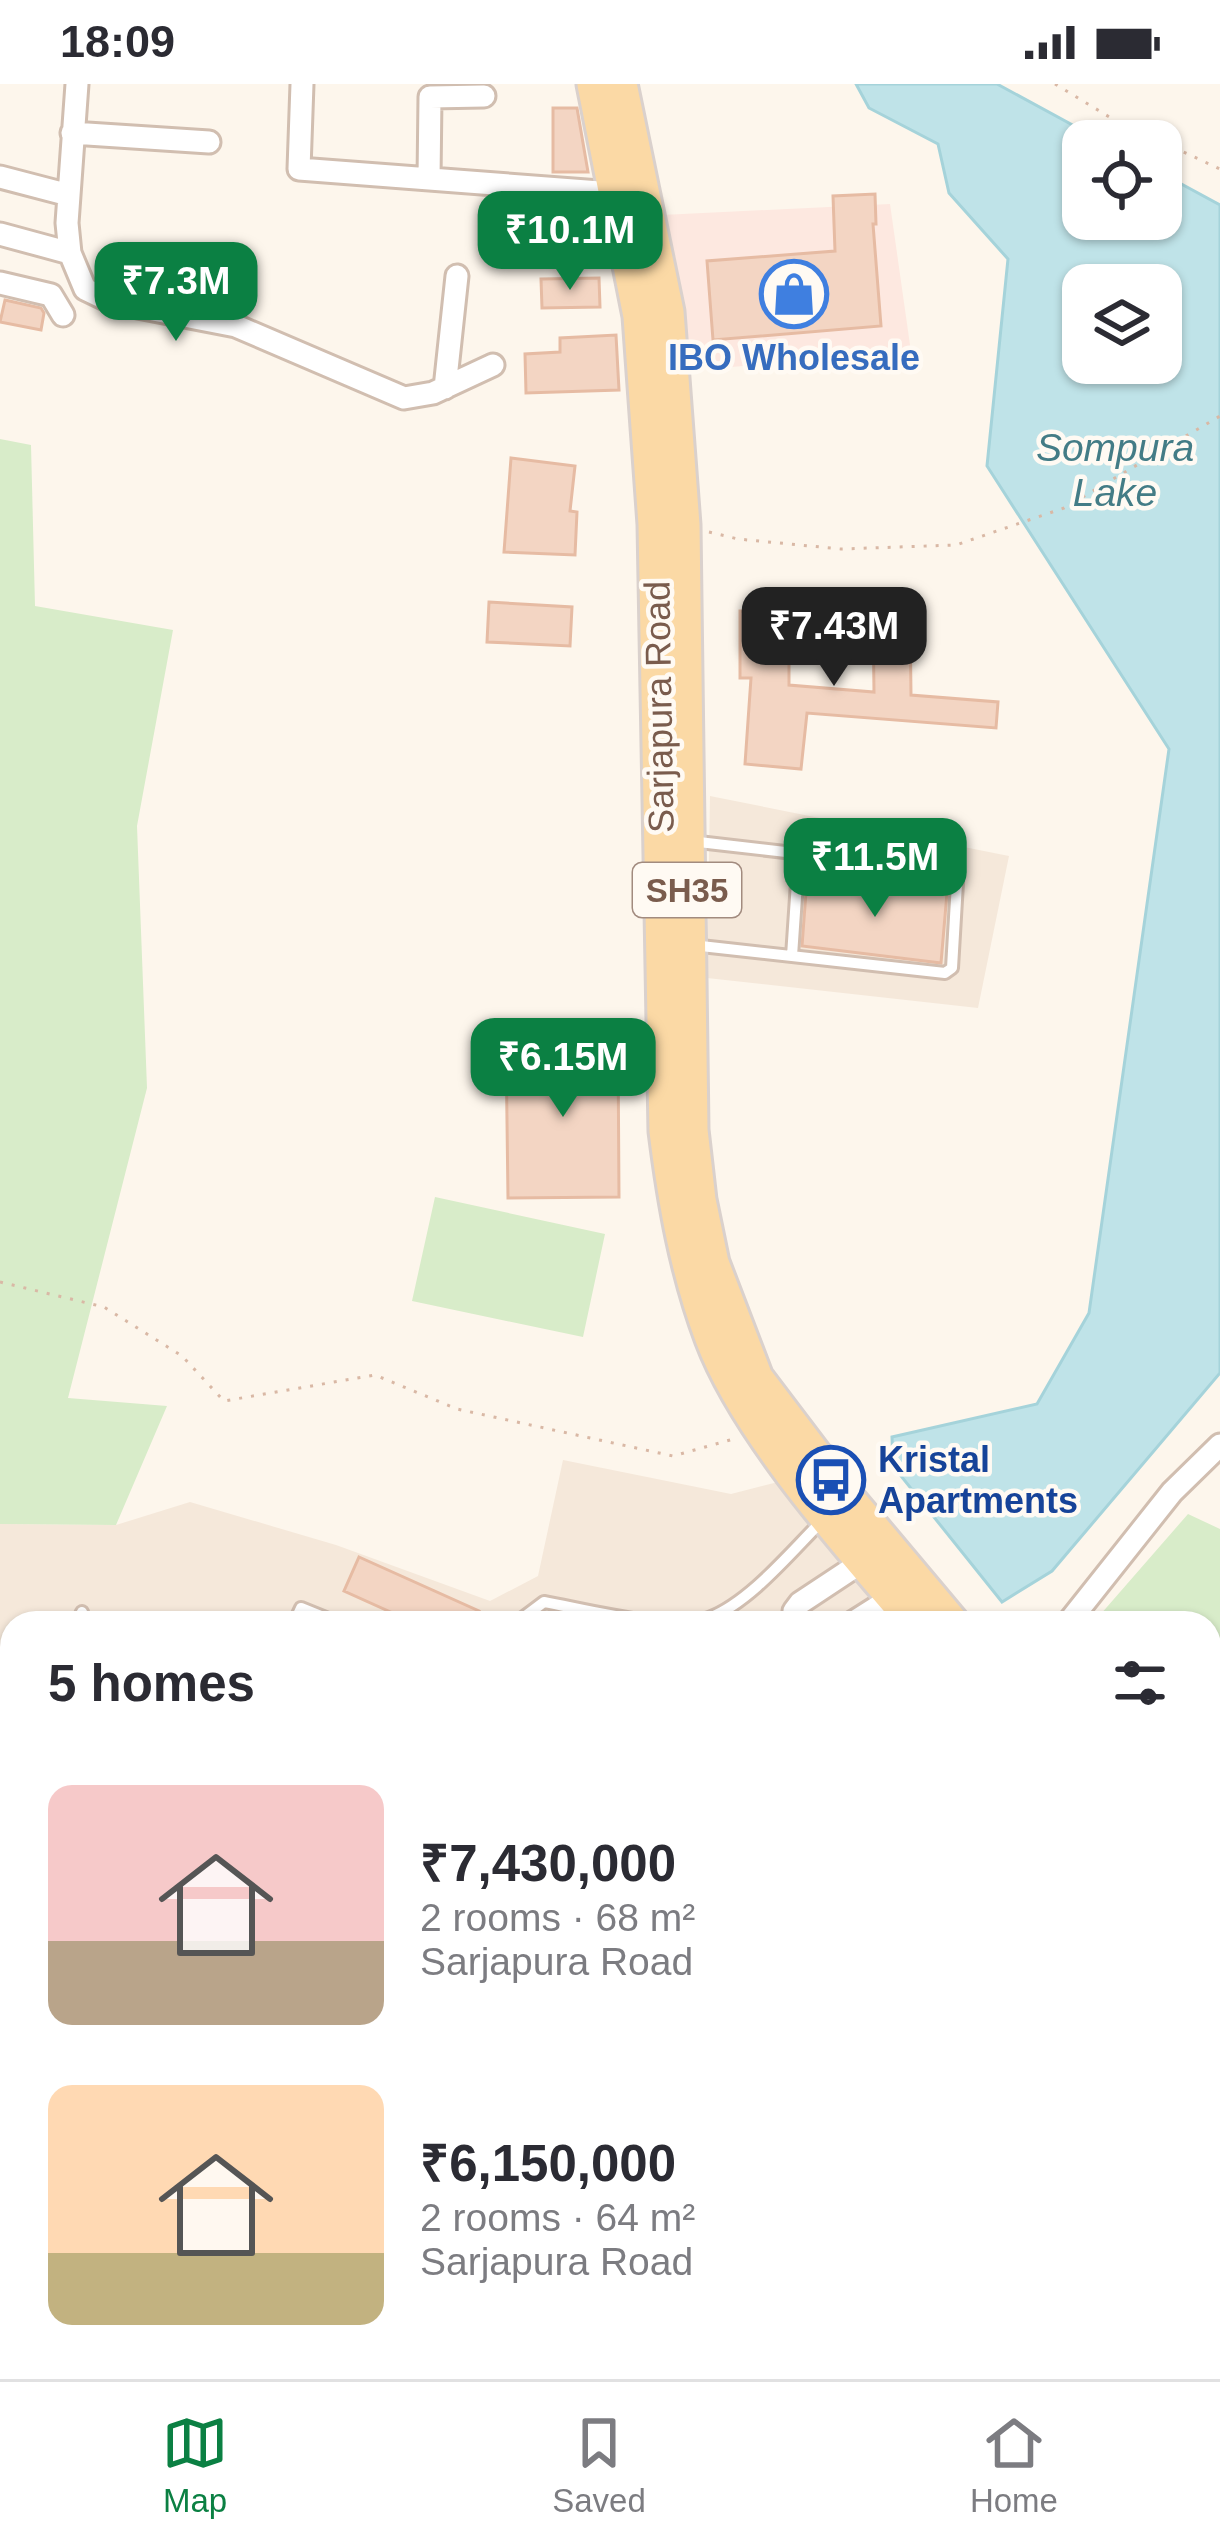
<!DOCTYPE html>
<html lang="en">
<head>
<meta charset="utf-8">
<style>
  :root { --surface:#fff; --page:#f7f7f7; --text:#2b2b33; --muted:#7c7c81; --line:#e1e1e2; --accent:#0b8043 }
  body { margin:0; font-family:Helvetica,sans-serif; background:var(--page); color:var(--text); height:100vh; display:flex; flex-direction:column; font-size:45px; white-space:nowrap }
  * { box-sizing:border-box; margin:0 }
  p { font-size:39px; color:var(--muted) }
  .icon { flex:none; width:66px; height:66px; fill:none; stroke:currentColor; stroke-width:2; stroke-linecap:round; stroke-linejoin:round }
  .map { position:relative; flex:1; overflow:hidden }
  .details { position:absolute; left:0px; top:1527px; width:1221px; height:768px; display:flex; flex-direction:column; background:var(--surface); border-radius:36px 36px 0 0; box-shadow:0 3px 9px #0004 }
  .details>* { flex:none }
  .fabs { position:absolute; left:1062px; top:36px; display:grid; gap:24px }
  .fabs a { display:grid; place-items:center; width:120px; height:120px; border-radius:24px; background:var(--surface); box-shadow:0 3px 9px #0004; font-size:60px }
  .price { position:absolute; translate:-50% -102px; padding:0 27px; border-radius:24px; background:var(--accent); color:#fff; font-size:39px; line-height:78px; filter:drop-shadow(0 3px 6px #0008) }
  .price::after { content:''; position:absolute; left:50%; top:72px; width:36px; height:27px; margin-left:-18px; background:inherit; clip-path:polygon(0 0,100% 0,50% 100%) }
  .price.on { background:#222; color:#fff }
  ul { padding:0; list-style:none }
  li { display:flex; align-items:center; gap:36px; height:300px; padding:0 48px }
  li span { display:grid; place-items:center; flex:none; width:336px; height:240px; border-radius:24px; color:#555 }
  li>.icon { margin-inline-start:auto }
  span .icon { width:144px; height:144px; fill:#fffc; stroke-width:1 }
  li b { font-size:51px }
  h2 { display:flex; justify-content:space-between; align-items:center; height:144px; padding:0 48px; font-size:51px }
  .status { display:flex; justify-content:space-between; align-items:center; height:84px; padding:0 60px; background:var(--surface); direction:ltr }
  .status svg { height:33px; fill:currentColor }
  .tab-bar { display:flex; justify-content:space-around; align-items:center; height:168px; border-top:3px solid var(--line); background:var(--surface); font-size:33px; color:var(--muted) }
  .tab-bar a { display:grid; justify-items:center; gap:6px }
  .tab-bar .on { color:var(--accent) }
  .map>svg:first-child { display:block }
  .residential { fill:#f5e8da }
  .commercial { fill:#fde8e0 }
  .green { fill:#d8ecc9 }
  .water { fill:#bfe3e8; stroke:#a5d3da; stroke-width:3; fill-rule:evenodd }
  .building { fill:#f3d5c3; stroke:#e6bba3; stroke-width:3 }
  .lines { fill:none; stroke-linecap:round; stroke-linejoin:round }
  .lane-casing { stroke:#d1beb0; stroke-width:16 }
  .street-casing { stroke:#d1beb0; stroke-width:27 }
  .primary-casing { stroke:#dad1cd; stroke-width:39 }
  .path { stroke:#d9b8a5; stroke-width:3; stroke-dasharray:3 9; stroke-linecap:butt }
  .lane { stroke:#fff; stroke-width:10 }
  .street { stroke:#fff; stroke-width:21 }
  .primary { stroke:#fbd9a5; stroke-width:33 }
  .labels { text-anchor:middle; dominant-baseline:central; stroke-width:9; stroke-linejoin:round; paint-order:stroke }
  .shield { fill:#fffaf3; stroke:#a28b7f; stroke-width:3 }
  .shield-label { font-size:33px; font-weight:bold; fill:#7a5c4d }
  .shop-label { font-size:36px; font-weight:bold; fill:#366cbe; stroke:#fffaf3 }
  .street-label { font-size:36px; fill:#7a5c4d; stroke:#fffaf3 }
  .transit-label { font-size:36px; font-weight:bold; fill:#164399; stroke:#fffaf3; text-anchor:start }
  .water-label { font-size:39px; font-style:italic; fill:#437c86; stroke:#fffaf3 }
</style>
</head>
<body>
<div class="status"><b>18:09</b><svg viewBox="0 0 49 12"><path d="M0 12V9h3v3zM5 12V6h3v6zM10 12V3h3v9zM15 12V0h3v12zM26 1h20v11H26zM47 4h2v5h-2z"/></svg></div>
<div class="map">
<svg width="1220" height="2295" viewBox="0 0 1220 2295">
  <rect width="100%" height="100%" fill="#fdf6ec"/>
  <path class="residential" d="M710,712L1009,772L978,924L707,894Z
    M563,1376L731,1410L778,1398L841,1472L885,1538L12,1539V2283H349L346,2295H0V1440L116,1441L190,1418L336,1461L490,1517L538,1492Z
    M1209,1930L1220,1942V2295H433L438,2283H1209Z"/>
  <path class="commercial" d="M890,120L911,268L683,287L662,131Z"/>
  <path class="green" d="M0,355L31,361L35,522L173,546L137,742L147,1004L68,1314L167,1322L116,1441L0,1440Z
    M435,1113L605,1150L583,1253L412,1217Z
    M1188,1430L1220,1445V1707L1209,1697V1539H1093Z"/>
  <path class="water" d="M856,0H997L1102,57H1083V135H1161V89L1220,121V1289L1052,1487L1002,1518L893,1382L892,1353L1037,1320L1089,1229L1169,665L987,382L1008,175L949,109L938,60L869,24ZM1083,201H1161V279H1083Z"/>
  <path class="building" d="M553,24H577L588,88H553Z
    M875,110L876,140H873L881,242L713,256L707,177L835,167L833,112Z
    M599,194L600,223L542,224L541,195Z
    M5,216L41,224L44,229L41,246L0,238Z
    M616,251L619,306L526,309L525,270L560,268V254Z
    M511,374L575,382L570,427L577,428L575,471L504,468Z
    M489,518L572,523L570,562L487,558Z
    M740,527L789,528V601L874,608L873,528L910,527L911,611L998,618L996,644L807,629L801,685L745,680L751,594H740Z
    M807,795L947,809L941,879L802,862Z
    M618,959L619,1113L508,1114L506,960Z
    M359,1473L479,1527L474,1539H415L344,1507Z"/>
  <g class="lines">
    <g class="lane-casing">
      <path id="lane" d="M690,757L949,787L957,799L952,884L945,889L692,861
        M792,872L799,769
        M77,1539L82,1528
        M294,1539L301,1524L338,1539
        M516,1539L544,1518C584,1525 672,1549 709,1534C750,1518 790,1469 821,1438
        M0,1708L12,1682
        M0,1796L12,1802
        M0,1917L12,1923
        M1209,1977L1220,1955
        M1209,2026L1220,2040
        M0,2138L12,2113
        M186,2283L211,2295
        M852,2283L855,2295
        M36,2295L42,2283
        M435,2295L444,2283"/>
    </g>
    <g class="street-casing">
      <path id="street" d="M77,0L67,139L70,169L85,205L112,218L236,242L404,314L433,309L493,281
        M302,0L299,85L626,110
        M72,49L209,58
        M0,93L69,111
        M429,95L430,13L484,12
        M0,150L70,169
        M0,199L51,211L63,231
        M445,304L457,192
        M796,1539L794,1527L800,1519L865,1476
        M852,1539L893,1513
        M1068,1539L1172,1408L1220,1361"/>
    </g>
    <g class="primary-casing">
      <path id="primary" d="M594,0L640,232L655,440L666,1047C675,1119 687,1187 712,1254C747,1348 850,1462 916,1539
        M620,0L667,228L683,441L691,1046L699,1116L712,1179L756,1294L847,1414L952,1539
        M1209,1843L1220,1856
        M1209,1879L1220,1892"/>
    </g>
    <path class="path" d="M1055,0L1116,37L1160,57
      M1162,58L1220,85
      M709,448L738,455L841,465L956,461L1064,424L1220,332
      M0,1198L104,1223L182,1272L224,1317L375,1291L457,1325L673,1372L737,1354"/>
    <use href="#lane" class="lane"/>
    <use href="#street" class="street"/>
    <use href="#primary" class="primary"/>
  </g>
  <defs>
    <g id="shop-ring" transform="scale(3.45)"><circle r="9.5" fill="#fffaf3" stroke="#3f7fe0" stroke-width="1.5"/><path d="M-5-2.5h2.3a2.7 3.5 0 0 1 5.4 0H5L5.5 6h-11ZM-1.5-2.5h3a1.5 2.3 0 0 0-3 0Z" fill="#3f7fe0"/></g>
    <g id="bus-ring" transform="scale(3.45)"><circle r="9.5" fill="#fffaf3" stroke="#1a4fb4" stroke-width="1.5"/><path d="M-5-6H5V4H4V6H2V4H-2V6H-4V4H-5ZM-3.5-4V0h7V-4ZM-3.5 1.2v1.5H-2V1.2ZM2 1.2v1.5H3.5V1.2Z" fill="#1a4fb4"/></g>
  </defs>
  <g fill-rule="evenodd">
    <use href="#shop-ring" x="794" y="210"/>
    <use href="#bus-ring" x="831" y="1396"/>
  </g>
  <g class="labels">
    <rect class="shield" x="633" y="779" width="108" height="54" rx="9"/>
    <g class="shield-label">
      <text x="687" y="806">SH35</text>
    </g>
    <g class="shop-label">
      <text x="794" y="273">IBO Wholesale</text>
    </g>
    <g class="street-label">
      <text transform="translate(659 623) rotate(-91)">Sarjapura Road</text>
    </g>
    <g class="transit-label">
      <text x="878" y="1375">Kristal<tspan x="878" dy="41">Apartments</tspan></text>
    </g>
    <g class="water-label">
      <text x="1115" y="363">Sompura<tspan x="1115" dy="45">Lake</tspan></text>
    </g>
  </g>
</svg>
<div class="fabs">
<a><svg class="icon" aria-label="locate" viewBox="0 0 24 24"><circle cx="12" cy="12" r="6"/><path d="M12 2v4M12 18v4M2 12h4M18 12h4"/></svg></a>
<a><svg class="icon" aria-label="layers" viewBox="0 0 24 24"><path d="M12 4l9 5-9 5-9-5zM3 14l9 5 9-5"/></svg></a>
</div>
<b class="price" style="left:570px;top:209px">₹10.1M</b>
<b class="price" style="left:176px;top:260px">₹7.3M</b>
<b class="price on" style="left:834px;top:605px">₹7.43M</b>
<b class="price" style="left:875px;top:836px">₹11.5M</b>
<b class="price" style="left:563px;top:1036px">₹6.15M</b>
<section class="details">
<h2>5 homes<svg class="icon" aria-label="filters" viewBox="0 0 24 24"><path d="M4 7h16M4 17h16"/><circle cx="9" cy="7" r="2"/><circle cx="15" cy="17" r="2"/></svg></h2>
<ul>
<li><span style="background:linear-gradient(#f6c9c9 65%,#b9a48a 0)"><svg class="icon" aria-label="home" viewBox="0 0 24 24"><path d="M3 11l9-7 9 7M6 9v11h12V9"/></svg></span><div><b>₹7,430,000</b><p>2 rooms · 68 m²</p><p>Sarjapura Road</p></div></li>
<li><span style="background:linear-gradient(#ffd9b3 70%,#c2b280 0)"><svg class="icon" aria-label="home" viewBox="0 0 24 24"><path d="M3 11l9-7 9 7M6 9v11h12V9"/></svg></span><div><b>₹6,150,000</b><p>2 rooms · 64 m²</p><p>Sarjapura Road</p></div></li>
</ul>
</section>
</div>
<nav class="tab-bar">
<a class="on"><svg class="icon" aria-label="map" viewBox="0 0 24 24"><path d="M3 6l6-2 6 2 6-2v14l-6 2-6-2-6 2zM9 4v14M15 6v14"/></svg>Map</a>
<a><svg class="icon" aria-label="saved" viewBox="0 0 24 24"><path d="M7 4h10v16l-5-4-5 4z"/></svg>Saved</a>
<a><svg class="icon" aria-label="home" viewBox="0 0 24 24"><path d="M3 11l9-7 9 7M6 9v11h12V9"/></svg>Home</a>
</nav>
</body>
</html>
